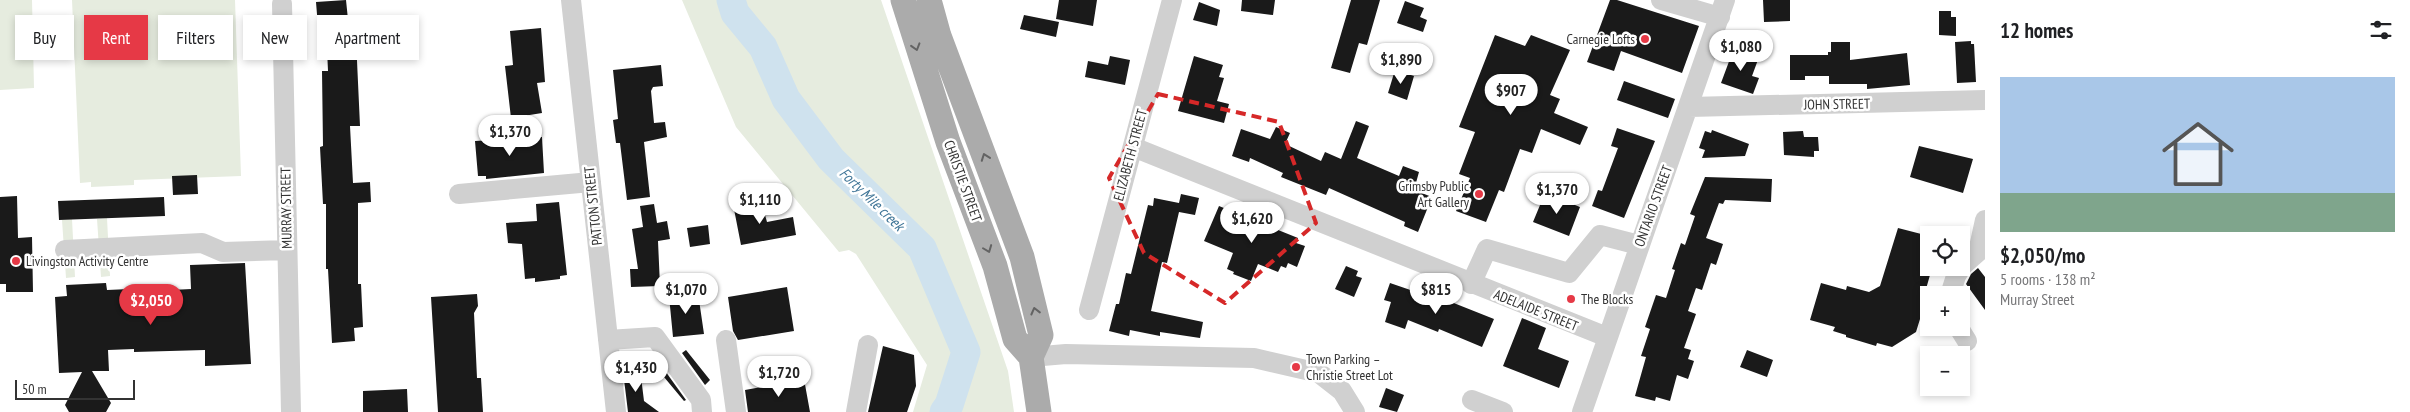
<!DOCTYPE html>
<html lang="en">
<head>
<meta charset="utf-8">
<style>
  :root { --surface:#fff; --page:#f6f6f6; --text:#202124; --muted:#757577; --accent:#e63946 }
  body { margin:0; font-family:"PT Sans Narrow",sans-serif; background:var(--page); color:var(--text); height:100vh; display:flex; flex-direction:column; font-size:19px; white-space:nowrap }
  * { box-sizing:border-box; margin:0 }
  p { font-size:16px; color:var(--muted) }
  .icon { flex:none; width:28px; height:28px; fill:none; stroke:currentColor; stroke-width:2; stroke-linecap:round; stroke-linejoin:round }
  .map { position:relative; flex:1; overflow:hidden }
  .sheet { display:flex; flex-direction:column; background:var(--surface); width:425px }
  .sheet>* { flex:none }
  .top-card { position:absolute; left:15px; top:15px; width:475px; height:45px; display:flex; gap:10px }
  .controls { position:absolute; left:1920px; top:226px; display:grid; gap:10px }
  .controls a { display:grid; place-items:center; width:50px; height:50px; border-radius:0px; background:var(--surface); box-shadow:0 2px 8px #0003; font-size:25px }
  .scale { position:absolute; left:15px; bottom:12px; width:120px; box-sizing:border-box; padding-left:5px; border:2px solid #333; border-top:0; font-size:14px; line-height:18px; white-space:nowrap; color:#333; -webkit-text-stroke:4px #fff; paint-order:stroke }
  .price { position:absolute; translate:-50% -42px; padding:0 11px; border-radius:18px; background:#fff; color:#222; font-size:16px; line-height:32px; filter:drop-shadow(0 1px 2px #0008) }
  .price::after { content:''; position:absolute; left:50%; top:30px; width:15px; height:11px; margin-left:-8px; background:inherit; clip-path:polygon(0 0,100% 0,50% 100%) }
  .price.on { background:var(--accent); color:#fff }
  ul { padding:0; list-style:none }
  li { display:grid; align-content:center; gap:10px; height:265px; padding:0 15px }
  li span { display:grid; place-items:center; height:155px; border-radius:0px; color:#555 }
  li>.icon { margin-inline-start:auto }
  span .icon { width:90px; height:90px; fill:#fffc; stroke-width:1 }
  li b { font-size:21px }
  h2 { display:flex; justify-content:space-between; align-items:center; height:60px; padding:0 15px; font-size:21px }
  .tag { padding:0 18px; border-radius:0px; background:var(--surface); box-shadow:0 2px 8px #0003; font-size:18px; line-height:45px }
  .tag.on { background:var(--accent); color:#fff }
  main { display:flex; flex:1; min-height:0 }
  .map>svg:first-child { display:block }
  .green { fill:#e6ecdf }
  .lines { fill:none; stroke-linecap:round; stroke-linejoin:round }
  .river { stroke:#cfe2ee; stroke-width:29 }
  .building { fill:#1a1a1a }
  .minor { stroke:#d0d0d0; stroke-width:20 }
  .major { stroke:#ababab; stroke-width:25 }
  .oneway { stroke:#636363 }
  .marked { fill:none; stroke:#d62828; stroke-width:4; stroke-dasharray:10 6; stroke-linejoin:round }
  .poi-dot { fill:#e63946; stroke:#fff; stroke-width:2 }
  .labels { text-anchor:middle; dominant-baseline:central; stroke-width:5; stroke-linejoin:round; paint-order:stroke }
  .poi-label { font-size:14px; fill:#333; stroke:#fff; text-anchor:start }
  .street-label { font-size:14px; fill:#333; stroke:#fff }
  .water-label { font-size:15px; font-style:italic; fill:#3f7597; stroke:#fff }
</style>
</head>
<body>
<main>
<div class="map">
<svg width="1985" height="412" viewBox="0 0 1985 412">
  <rect width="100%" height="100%" fill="#fff"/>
  <path class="green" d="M0,0H32L34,88L0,90Z
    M72,0H235L241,176L134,180V185L91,187V182L80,183Z
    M682,0H881L1008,371L1014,412H913L927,365L856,254L849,250L839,252L736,127Z
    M107,218L110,276L101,277L97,219Z
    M72,219L75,277L66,278L62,220Z"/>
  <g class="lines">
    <path class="river" d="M731,0L735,13L763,47L786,99L831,159L922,248L966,352L949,405L944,412"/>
  </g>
  <path class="building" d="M346,0L350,39H356L360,126H350L353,183L370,182L371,202L358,203V284H361L363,327L354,328L355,341L332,343L328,269H326V204H323L320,147L323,146L322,71H328L326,27H318L316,2Z
    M1059,0H1097L1093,26L1056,19Z
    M1242,0H1275L1273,15L1241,11Z
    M1351,0H1380L1367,45L1359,43L1350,73L1331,68Z
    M1610,0H1617L1699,26L1682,73L1621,51L1614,71L1587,62Z
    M1763,0H1790V21L1764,22Z
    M1405,1L1424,8L1420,17L1427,20L1423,32L1397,23Z
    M1199,2L1220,10L1217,26L1193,20Z
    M1939,11H1951V17H1956V36L1939,35Z
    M1024,15L1059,22L1056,37L1020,29Z
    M541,28L545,82L537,83L542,113L511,118L505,66L513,65L510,31Z
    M1495,35L1525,46L1531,35L1570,50L1550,95L1560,99L1554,113L1588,127L1580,145L1541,129L1532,153L1520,149L1504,192L1499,190L1486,222L1456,211L1470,178L1459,174L1475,132L1459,127Z
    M1971,41V44H1974L1976,82L1957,83L1955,42Z
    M1831,42H1850V60L1907,53L1910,85L1867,89V84H1829V76H1805V80H1790V55H1828V52H1831Z
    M1734,48L1759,57L1752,76L1759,78L1753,94L1721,83Z
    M1110,56L1130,60L1125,85L1085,77L1088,61L1108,65Z
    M1194,56L1223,65L1219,77L1224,78L1217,101L1229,104L1224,123L1178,111Z
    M661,65L663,86L653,87L651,91L654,123L665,122L667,137L644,142L650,197L627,200L620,143H616L613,120L618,119L613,70Z
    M1395,70L1414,76L1407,100L1388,93Z
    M1624,81L1675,99L1668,118L1617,100Z
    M1356,121L1369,126L1357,158L1399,176L1403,166L1419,172L1414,190L1432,197L1418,232L1404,226L1405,222L1329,188L1326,195L1281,177L1283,173L1250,158L1249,162L1232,156L1241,129L1270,139L1276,127L1290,133L1285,144L1321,161L1325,152L1341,159Z
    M1617,128L1655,141L1624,218L1592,206L1598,190L1602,191L1618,148L1611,146Z
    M1712,130L1749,144L1745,156L1702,158L1705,150L1699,148L1705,131L1711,133Z
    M1803,131L1804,137H1818L1819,151H1814V157L1784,155L1783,132Z
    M542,137L544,173L486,179V176H478L475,141Z
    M1919,146L1973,159L1963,193L1910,177Z
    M197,175L198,194L173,195L172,176Z
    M1705,177L1772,179L1771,202L1725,200L1723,204L1719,203L1706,238L1723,244L1716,265L1711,263L1702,290L1696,288L1688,311L1696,314L1684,348L1691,350L1688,359L1694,361L1688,379L1677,375L1670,401L1656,397L1655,401L1635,396L1646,357L1641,356L1650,329L1645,327L1656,295L1666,298L1675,270L1672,269L1681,243L1685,245L1695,216L1690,214Z
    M1545,193L1580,207L1569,236L1533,222Z
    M1181,194L1199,198L1195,215L1179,212L1167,263L1162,262L1151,311L1203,322L1200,338L1160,332V336L1130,330L1129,336L1109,331L1116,304H1119L1126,273L1131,274L1148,205L1153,206L1154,198L1179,203Z
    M17,196L18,238L32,237L33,292H6V284H0V197Z
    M164,197L165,216L59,220L58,201Z
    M753,200L756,217L765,215L767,222L793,217L796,235L741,245L733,204Z
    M559,202L567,275L560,276V279L535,282V278L525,279L522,244L508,243L506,223L537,221L536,204Z
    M654,204L657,223L667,221L670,239L658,241L660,286L631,287L630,269H638L632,229L643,227L640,206Z
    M1219,206L1298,238L1296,243L1305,246L1297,267L1288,263L1286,268L1281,266L1278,272L1258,264L1251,281L1233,274L1234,272L1227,269L1233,253L1204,241Z
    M708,225L710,244L690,247L687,228Z
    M1898,228L1929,236V268H1932L1926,289L1929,290L1916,332L1892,347L1877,343L1876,346L1846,337V335L1833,331L1835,327L1810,320L1821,283L1846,290L1847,286L1869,292L1880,286Z
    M245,263L251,364L205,366V350L134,352V349L108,350L109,371H92L111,403L106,412H69L65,405L82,372L59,373L55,297L67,296L66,285L106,283L107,290L152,288V291L191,289L190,265Z
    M1346,266L1358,271L1356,276L1362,278L1354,297L1335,289Z
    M1978,268L1985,277V310L1966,284L1971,274Z
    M1390,283L1425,295L1426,292L1494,319L1482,347L1439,329L1438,332L1408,320L1405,329L1385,322L1391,302L1384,300Z
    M787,287L794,331L738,340L733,331L728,297Z
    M698,293L704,334L673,337L669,296Z
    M477,294L478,306L474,313L477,378H481L483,412H438L431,297Z
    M1522,318L1546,328L1538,349L1569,361L1559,388L1503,366Z
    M883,346L914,355L916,386L907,412H868Z
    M686,350L710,380L705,385L682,353Z
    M1747,350L1773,360L1767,377L1740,367Z
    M663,368L686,400L684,401L659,371Z
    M640,369L644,401L659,412H628L623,371Z
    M804,379L810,412H748L745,390Z
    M1386,388L1404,395L1397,412L1379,407Z
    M407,389L408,412H363V391Z"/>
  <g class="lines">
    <path class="minor" d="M571,0L616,412
      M1661,0L1720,17
      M282,4L291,412
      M1689,107L1985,100
      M1133,147L1607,337
      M459,194L591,182
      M65,250L202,243L223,252L287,250
      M1961,267L1978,252L1985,220
      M1471,284L1487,249L1569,273L1600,235L1639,245
      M1950,295L1956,276L1961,268
      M1089,310L1172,0
      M1959,328L1967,341
      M608,340L655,337L701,400L702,412
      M726,340L736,412
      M1031,357L1066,354L1254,358L1319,373L1342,391L1355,412
      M1472,400L1503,412
      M856,412L868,345
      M1582,412L1725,0"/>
    <path class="major" d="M903,0L948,142L995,266L1015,339L1031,357
      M929,0L939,36L1022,257L1041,335L1031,357L1039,412"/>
  </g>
  <defs><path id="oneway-chevron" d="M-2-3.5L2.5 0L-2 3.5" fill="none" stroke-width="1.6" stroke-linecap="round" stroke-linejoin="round" transform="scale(1.25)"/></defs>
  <g class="oneway">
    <use href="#oneway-chevron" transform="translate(916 47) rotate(73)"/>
    <use href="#oneway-chevron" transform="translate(985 157) rotate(-110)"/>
    <use href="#oneway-chevron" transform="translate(988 249) rotate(69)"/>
    <use href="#oneway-chevron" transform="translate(1035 311) rotate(-104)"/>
  </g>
  <path class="marked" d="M1158,94L1279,122L1316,223L1225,303L1144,253L1109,178Z"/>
  <g class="poi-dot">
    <circle cx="1645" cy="39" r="5"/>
    <circle cx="1479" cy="194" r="5"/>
    <circle cx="16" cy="261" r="5"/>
    <circle cx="1571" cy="299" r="5"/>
    <circle cx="1296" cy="367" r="5"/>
  </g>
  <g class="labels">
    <g class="poi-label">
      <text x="1635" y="39" text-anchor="end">Carnegie Lofts</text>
      <text x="1469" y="186" text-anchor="end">Grimsby Public<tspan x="1469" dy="16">Art Gallery</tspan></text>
      <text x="26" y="261">Livingston Activity Centre</text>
      <text x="1581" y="299">The Blocks</text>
      <text x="1306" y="359">Town Parking –<tspan x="1306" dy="16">Christie Street Lot</tspan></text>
    </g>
    <g class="street-label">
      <text transform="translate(1837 104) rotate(-1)">JOHN STREET</text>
      <text transform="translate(1130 155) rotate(-75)">ELIZABETH STREET</text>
      <text transform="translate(963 181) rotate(70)">CHRISTIE STREET</text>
      <text transform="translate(593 206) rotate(-96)">PATTON STREET</text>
      <text transform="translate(1653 206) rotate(-70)">ONTARIO STREET</text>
      <text transform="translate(286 208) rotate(-91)">MURRAY STREET</text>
      <text transform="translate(1536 310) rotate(22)">ADELAIDE STREET</text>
    </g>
    <g class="water-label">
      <text transform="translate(872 199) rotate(44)">Forty Mile creek</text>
    </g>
  </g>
</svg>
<div class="controls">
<a><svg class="icon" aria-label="locate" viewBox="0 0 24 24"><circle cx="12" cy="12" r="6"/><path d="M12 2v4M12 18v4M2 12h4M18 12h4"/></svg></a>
<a>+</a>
<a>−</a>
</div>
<div class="scale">50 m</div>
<b class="price" style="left:1741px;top:72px">$1,080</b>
<b class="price" style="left:1401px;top:85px">$1,890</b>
<b class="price" style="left:1511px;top:116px">$907</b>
<b class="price" style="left:510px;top:157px">$1,370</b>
<b class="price" style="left:1557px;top:215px">$1,370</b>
<b class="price" style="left:760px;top:225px">$1,110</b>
<b class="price" style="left:1252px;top:244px">$1,620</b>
<b class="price" style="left:686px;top:315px">$1,070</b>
<b class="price" style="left:1436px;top:315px">$815</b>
<b class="price on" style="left:151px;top:326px">$2,050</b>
<b class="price" style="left:636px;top:393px">$1,430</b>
<b class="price" style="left:779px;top:398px">$1,720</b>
<div class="top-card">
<a class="tag">Buy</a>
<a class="tag on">Rent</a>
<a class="tag">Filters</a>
<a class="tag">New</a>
<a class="tag">Apartment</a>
</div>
</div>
<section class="sheet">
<h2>12 homes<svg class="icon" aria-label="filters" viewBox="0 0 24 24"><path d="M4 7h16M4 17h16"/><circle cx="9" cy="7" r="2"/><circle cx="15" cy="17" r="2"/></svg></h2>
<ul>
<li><span style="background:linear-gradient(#a9c7e8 75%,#7fa58c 0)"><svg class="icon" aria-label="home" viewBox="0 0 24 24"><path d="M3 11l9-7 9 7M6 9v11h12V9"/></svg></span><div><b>$2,050/mo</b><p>5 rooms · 138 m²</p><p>Murray Street</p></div></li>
</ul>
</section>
</main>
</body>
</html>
